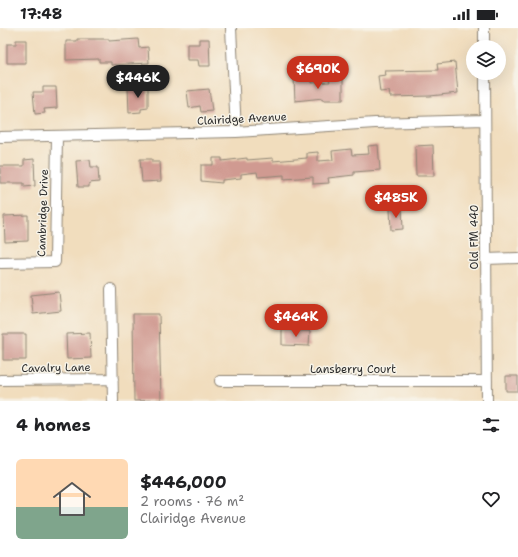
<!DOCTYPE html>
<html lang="en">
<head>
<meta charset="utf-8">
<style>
  :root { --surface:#fff; --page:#f6f6f6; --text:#202124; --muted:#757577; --line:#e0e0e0; --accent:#c8321e }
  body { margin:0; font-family:"Shantell Sans",sans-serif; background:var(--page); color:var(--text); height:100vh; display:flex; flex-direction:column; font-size:15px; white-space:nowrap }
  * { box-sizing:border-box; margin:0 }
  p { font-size:13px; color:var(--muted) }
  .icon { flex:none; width:22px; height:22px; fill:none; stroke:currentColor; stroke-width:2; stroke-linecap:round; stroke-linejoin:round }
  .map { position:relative; height:373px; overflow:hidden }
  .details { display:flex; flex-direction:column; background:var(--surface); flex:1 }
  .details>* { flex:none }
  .buttons { position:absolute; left:466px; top:12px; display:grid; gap:8px }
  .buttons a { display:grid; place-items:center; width:40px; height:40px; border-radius:50%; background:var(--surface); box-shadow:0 4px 16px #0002; font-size:20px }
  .price { position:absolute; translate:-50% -34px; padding:0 9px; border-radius:14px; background:var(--accent); color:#fff; font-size:13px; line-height:26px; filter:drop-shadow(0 1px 2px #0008) }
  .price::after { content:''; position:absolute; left:50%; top:24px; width:12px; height:9px; margin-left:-6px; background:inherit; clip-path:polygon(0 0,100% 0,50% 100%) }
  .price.active { background:#222; color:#fff }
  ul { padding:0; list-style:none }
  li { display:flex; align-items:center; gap:12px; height:100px; padding:0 16px }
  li+li { border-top:1px solid var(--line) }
  li span { display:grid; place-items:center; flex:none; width:112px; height:80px; border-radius:6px; color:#555 }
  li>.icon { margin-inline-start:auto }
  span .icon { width:48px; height:48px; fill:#fffc; stroke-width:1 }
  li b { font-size:17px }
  h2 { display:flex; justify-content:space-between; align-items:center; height:48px; padding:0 16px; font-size:17px }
  .status { display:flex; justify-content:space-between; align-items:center; height:28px; padding:0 20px; background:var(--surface); direction:ltr }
  .status svg { height:11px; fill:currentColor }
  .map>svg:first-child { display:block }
  .building { fill:#d09a91 }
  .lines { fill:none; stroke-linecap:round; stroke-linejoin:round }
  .minor-casing { stroke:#8e8474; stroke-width:12 }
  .minor { stroke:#fff; stroke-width:10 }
  .labels { text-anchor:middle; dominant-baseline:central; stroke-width:3; stroke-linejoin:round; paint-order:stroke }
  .street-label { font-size:11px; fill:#2b2b2b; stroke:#f7f3e8 }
</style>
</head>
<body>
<div class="status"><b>17:48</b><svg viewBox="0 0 49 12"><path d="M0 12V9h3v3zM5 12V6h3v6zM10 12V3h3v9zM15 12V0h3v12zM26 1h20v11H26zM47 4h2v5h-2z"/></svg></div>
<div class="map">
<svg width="518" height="373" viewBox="0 0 518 373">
  <rect width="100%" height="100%" fill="#f7f3e8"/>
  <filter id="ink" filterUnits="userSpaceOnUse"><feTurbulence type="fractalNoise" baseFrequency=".025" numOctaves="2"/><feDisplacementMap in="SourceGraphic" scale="8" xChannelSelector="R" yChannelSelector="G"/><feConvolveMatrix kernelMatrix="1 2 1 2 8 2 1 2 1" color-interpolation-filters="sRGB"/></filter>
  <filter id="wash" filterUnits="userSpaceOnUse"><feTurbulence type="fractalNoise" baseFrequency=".012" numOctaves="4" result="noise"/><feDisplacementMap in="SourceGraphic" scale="16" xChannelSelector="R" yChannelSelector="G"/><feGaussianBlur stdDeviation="0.9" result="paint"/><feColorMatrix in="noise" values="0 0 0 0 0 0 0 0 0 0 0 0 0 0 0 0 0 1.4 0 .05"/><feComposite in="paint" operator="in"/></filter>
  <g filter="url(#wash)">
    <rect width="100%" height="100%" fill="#f1ddbd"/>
    <g id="blocks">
      <path class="building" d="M77,11H109V13L138,11L139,20L148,19L149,35L111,37V34H99V31L66,32V13H77Z
        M199,11H209L210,38H199L198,32H187V16H199Z
        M16,12H26V35H7V16H16Z
        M455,34L458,65L430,68L390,69L389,63L380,64L378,48L386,47L385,43L438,42L437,36Z
        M312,49V55L330,54L329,51H343V72H323V70L295,73L294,50Z
        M148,58V80L141,81V84L129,85L128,59Z
        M43,59H56L57,80L44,81L45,85L35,86L33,64H43Z
        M209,61L212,83L201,84L200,78L189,80L187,63Z
        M378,117L380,142L354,144V147L328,150L329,155L313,156V149L284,151V147L258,149L257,144L241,146V150L222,152V155L201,153V137H213V130H222V133L247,130V132L273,130V133L307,130V125L318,124V133L333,132L332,123L351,121L352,127L369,126L368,118Z
        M433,117L434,148H416L415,118Z
        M34,131L35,158L24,159V155H0V138H24V132Z
        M140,131H152V134H160L161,153L142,154Z
        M90,132L91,139H98L99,154L89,155V159H78L76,133Z
        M390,181H402L403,201L391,202Z
        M28,187V213L5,214L4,188Z
        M59,264L61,283L33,286L31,267Z
        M133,286H159L161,372L134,373Z
        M282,302L310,303L309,318L282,317Z
        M90,305L91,330L67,331L66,306Z
        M3,306H26V332H3Z
        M506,348H518V363H506Z"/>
    </g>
  </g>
  <g filter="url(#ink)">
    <use href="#blocks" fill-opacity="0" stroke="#8e8474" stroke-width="1"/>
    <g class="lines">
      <g class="minor-casing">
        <path id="minor" d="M231,0L236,104
          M484,0V19
          M485,45L487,373
          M0,109L236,104L375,95L485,92
          M486,231L518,230
          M0,235L55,234L57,108
          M111,261L113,373
          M0,352L113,351
          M220,353H487"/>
      </g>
      <use href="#minor" class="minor"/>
    </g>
  </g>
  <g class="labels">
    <g class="street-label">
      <text transform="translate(242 91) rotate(-3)">Clairidge Avenue</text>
      <text transform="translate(43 185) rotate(-88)">Cambridge Drive</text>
      <text transform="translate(474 209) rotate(-90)">Old FM 440</text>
      <text transform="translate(56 340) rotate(-1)">Cavalry Lane</text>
      <text x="353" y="341">Lansberry Court</text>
    </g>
  </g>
</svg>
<div class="buttons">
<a><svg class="icon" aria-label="layers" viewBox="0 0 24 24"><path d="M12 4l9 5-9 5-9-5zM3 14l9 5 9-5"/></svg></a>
</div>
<b class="price" style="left:318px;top:62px">$690K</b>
<b class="price active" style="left:138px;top:71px">$446K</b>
<b class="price" style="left:396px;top:191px">$485K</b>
<b class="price" style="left:296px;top:310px">$464K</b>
</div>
<section class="details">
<h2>4 homes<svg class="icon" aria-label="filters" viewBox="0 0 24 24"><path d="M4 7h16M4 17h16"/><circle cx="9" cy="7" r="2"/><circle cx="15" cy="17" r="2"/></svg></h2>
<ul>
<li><span style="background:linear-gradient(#ffd9b3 60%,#7fa58c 0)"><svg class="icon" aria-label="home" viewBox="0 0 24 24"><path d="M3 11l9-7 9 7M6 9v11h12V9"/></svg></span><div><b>$446,000</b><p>2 rooms · 76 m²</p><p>Clairidge Avenue</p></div><svg class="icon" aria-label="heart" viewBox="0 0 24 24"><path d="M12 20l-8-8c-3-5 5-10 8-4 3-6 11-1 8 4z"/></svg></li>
</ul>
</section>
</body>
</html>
